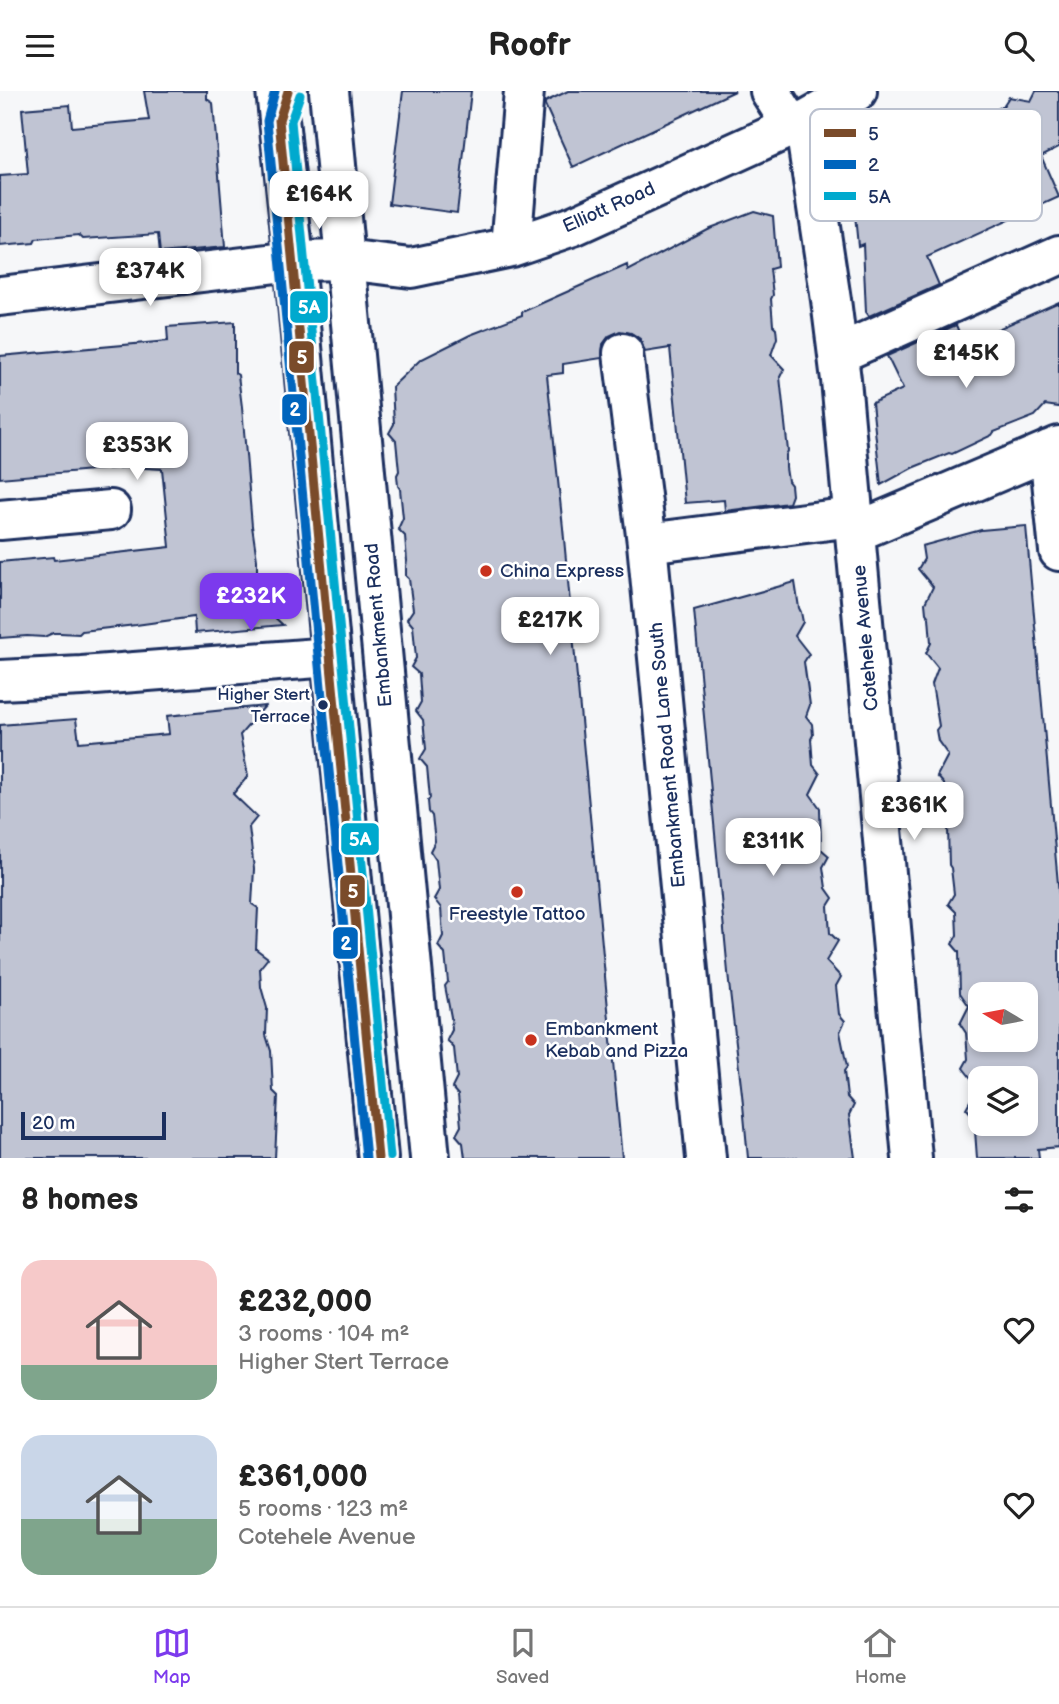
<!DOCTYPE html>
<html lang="en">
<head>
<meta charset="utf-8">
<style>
  :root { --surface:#fff; --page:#f6f6f6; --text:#222; --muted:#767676; --line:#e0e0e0; --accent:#7c3aed }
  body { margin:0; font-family:"Balsamiq Sans",sans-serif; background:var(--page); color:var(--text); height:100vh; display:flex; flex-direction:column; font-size:26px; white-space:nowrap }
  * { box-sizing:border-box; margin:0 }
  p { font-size:23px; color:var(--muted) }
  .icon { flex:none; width:38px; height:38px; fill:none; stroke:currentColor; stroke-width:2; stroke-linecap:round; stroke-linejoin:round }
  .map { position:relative; height:1067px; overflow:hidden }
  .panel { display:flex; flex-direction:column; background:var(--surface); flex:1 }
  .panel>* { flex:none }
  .needle { width:46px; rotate:280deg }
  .fabs { position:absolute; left:968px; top:891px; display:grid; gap:14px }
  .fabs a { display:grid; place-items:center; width:70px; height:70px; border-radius:14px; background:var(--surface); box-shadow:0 4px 10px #0003; font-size:35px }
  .scale { position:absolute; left:21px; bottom:18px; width:145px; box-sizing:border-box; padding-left:7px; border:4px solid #1b2f5e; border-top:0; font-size:19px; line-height:24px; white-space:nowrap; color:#1b2f5e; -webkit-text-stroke:5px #fff; paint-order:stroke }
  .price { position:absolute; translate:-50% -60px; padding:0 16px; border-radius:14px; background:#fff; color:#222; font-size:23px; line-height:46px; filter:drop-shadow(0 2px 4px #0008) }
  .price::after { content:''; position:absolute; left:50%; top:42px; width:21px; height:16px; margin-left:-10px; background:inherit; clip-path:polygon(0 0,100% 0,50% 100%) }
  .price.on { background:var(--accent); color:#fff }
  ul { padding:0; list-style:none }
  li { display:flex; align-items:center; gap:21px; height:175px; padding:0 21px }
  li span { display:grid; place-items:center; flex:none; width:196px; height:140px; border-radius:21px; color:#555 }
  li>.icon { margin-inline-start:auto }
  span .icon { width:84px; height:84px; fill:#fffc; stroke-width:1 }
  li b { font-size:30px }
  h2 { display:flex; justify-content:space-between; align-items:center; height:84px; padding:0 21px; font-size:30px }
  header { display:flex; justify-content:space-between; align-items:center; height:91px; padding:0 21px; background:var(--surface); font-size:32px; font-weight:800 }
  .tabs { display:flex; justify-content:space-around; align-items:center; height:98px; border-top:2px solid var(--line); background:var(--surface); font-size:19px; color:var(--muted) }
  .tabs a { display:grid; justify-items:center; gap:4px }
  .tabs .on { color:var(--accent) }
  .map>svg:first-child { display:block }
  .building { fill:#c0c4d3; stroke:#1b2f5e; stroke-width:2; fill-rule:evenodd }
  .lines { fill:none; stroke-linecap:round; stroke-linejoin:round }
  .minor-casing { stroke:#1b2f5e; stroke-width:44 }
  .major-casing { stroke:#1b2f5e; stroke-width:44 }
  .minor { stroke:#fff; stroke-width:38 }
  .major { stroke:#fff; stroke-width:38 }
  .bus-1-casing { stroke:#fff; stroke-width:14 }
  .bus-2-casing { stroke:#fff; stroke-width:14 }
  .bus-3-casing { stroke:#fff; stroke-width:14 }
  .bus-1 { stroke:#7a4b2a; stroke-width:9 }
  .bus-2 { stroke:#0065bd; stroke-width:9 }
  .bus-3 { stroke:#00a9ce; stroke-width:9 }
  .poi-dot { fill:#c8321e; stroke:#fff; stroke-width:2.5 }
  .bus-dot { fill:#1b2f5e; stroke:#fff; stroke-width:2.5 }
  .labels { text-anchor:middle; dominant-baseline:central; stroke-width:5; stroke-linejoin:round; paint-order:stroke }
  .bus-label { font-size:17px; fill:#1b2f5e; stroke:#fff; text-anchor:end }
  .street-label { font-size:19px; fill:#1b2f5e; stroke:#fff }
  .poi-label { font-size:19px; fill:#1b2f5e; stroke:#fff; text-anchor:start }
  .key { fill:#fff; stroke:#bbc1cf; stroke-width:2 }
  .key-label { font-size:19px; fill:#1b2f5e }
  .line-badge { stroke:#fff; stroke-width:2.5 }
  .badge-label { font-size:19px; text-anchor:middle; font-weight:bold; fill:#fff }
</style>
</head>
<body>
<header><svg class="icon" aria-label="menu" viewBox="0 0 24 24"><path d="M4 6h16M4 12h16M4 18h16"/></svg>Roofr<svg class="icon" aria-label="search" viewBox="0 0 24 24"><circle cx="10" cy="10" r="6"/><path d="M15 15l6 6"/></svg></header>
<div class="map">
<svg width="1059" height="1067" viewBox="0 0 1059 1067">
  <rect width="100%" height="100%" fill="#f6f7f9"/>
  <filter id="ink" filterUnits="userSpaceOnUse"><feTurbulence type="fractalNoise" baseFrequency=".0143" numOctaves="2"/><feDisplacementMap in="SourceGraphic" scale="14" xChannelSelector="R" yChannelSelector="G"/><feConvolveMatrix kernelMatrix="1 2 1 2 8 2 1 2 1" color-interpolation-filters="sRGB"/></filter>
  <g filter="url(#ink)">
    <path class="building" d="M144,0H207V8L213,12L225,156L160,162L158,143L83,148L79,144L58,146L36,148L34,152L0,155V85L28,83L22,18L70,14L72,36L149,29Z
      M403,0H471L457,122L389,113Z
      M568,0H735L573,76L545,14V11Z
      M1036,0H1059V56L1041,65L1059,106L927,166L939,194L869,225L866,221L863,153L858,155L851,84L884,70L889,62H901L927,50L933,41L953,44L967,26L976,28L990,22L1003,15L1009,6L1031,10Z
      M754,120L773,125L777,176L770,178L773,204L771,208L773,234L776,237L777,247L771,264L784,278L780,286L788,360L786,364V377L788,390L791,394L792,404L789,412L725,420L724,409L685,412L670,257L645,261L640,248L631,242L620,240L609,245L603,253L602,267L563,273V282L547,284L563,437L622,1067H465L463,1052L456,1044L461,1035L458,1004L452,997L457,987L454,957L447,949L452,939L451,926L445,895L448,891L445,863L438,855L443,845L441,817L434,808L439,799L436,769L430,760L435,750L432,725L429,721L428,710L430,707L427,676L420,668L426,658L423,629L416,620L421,611L419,583L411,576L416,567L413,535L407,528L413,519L409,488L406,485V475L407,470L405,445L398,438L403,427L400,398L398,395L397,384L399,380L396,350L389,342L394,333L392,296L420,269L470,244L522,224V221L627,174L628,180L707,138Z
      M1059,211V316L1045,314L1035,325L994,341L992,344L952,363L949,362L912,377L881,394L872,312L903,298L887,265L956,234L964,253Z
      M235,231V282L238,284L242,316L252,435L257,469V510L283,534L195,542L194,526L136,534L82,540L79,543L60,542H53L44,546L27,545L0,547V471L53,466L54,469L170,456L162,378L128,376L0,387V265L168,250L167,236Z
      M1026,435L1059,804V1056L1038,1058L1039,1067H977L974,1026L966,1017L978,996L963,977L968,968L966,942L960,933L969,915L960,902L959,861L952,853L957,844L956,821L948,813L954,803L951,777L949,774L948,737L945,734L944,723L946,719L944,693L937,685L948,664L938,650L936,639L939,635L932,593L938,577L926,562L931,552L929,526L926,522L925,512L933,496L918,478L924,468L922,455L981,439ZM980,903H1026V948H980ZM980,987H1026V1032H980Z
      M795,491L799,517L801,521L803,531L795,545L809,563L804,571L810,614L806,625L812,633L813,644L811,648L813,674L820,683L810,703L820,717L821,758L829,765L823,776L826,797L833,807L828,815L830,842L838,850L826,870L841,886L836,895L839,923L845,930L840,941L847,976L844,980L847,1006L854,1014L849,1024L855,1067H748L742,1003L729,892L694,519Z
      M265,615L240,644L248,685L233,703L257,726L249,736L254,778L252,813L258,817L256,858L268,867L260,877L261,896L267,917L266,944L271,960L273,1000L278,1005L275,1067H0V634L76,628L79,651L169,643L167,625Z"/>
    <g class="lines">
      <g class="minor-casing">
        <path id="minor" d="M770,0L792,35
          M804,30L831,209L841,289L912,1067
          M511,156L524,0
          M0,205L294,170L345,169L411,177L511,156L573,135L804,30L857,0
          M623,262L647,452L706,1067
          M838,263L1059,164
          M1049,359L1059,460
          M0,429L111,419
          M856,441L1059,355
          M647,452L853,426
          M0,589L82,585L331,566"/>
      </g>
      <g class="major-casing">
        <path id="major" d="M276,0L294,170L378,1067
          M329,0L430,1067"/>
      </g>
      <use href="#minor" class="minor"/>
      <use href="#major" class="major"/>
      <g class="bus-1-casing">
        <path id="bus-1" d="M288,0L279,29L378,1067"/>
      </g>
      <g class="bus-2-casing">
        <path id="bus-2" d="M275,0L267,30L366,1067"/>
      </g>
      <g class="bus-3-casing">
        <path id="bus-3" d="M300,4L291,30L390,1066"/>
      </g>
      <use href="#bus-1" class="bus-1"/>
      <use href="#bus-2" class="bus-2"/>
      <use href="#bus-3" class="bus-3"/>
    </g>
  </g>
  <g class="poi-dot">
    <circle cx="486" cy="480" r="7"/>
    <circle cx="517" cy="801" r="7"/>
    <circle cx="531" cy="949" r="7"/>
  </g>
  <circle class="bus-dot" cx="323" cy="614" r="6"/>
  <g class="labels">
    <g class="bus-label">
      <text x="310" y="604">Higher Stert<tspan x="310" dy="22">Terrace</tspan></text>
    </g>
    <g class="street-label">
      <text transform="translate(609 117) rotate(-24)">Elliott Road</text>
      <text transform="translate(379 534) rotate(-95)">Embankment Road</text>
      <text transform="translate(866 547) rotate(-95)">Cotehele Avenue</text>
      <text transform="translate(668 664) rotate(-95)">Embankment Road Lane South</text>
    </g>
    <g class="poi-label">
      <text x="500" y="480">China Express</text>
      <text x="517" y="823" text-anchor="middle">Freestyle Tattoo</text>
      <text x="545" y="938">Embankment<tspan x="545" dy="22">Kebab and Pizza</tspan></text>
    </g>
  </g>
  <rect x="810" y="18" width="232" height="112" rx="10" class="key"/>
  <rect x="824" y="38" width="32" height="8" fill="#7a4b2a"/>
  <rect x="824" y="69" width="32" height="9" fill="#0065bd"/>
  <rect x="824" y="101" width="32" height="8" fill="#00a9ce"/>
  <g class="key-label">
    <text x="868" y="49">5</text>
    <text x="868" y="80">2</text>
    <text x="868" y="112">5A</text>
  </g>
  <g class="line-badge">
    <rect x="289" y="199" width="40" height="34" rx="7" fill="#00a9ce"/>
    <rect x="288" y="249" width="27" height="34" rx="7" fill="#7a4b2a"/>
    <rect x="281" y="302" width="27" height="33" rx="7" fill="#0065bd"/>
    <rect x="340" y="731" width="40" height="34" rx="7" fill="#00a9ce"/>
    <rect x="339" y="783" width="27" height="34" rx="7" fill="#7a4b2a"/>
    <rect x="332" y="835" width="27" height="34" rx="7" fill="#0065bd"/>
  </g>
  <g class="badge-label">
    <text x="309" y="223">5A</text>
    <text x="302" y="273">5</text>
    <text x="295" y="325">2</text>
    <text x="360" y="755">5A</text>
    <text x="353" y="807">5</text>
    <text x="346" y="859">2</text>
  </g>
</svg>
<div class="fabs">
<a><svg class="needle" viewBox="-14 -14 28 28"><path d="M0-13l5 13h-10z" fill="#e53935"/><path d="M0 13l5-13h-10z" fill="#767676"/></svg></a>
<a><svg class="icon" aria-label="layers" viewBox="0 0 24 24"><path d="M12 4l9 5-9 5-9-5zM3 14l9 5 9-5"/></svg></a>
</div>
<div class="scale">20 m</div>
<b class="price" style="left:319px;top:140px">£164K</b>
<b class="price" style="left:150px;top:217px">£374K</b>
<b class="price" style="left:966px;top:299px">£145K</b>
<b class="price" style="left:137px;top:391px">£353K</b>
<b class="price on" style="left:251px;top:542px">£232K</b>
<b class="price" style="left:550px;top:566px">£217K</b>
<b class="price" style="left:914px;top:751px">£361K</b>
<b class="price" style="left:773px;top:787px">£311K</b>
</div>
<section class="panel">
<h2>8 homes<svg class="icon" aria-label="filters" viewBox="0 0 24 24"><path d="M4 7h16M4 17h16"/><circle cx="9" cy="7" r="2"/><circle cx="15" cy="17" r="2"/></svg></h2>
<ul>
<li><span style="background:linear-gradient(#f6c9c9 75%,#7fa58c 0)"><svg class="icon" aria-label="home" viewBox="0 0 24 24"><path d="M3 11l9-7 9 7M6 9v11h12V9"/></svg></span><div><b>£232,000</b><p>3 rooms · 104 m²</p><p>Higher Stert Terrace</p></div><svg class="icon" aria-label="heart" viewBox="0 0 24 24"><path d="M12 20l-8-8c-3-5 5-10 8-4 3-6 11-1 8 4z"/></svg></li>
<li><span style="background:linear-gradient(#c9d6e8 60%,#7fa58c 0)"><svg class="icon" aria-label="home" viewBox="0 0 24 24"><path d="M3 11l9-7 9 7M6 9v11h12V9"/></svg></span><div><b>£361,000</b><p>5 rooms · 123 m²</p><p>Cotehele Avenue</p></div><svg class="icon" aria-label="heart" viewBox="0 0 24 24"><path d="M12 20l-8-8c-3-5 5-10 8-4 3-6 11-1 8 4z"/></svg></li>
</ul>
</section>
<nav class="tabs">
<a class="on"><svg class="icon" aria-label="map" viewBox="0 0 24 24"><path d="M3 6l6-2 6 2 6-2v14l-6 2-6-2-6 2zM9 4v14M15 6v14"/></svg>Map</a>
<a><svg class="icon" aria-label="saved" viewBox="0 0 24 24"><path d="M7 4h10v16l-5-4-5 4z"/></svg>Saved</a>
<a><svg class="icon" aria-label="home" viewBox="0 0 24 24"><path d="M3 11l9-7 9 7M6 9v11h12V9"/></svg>Home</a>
</nav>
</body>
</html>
